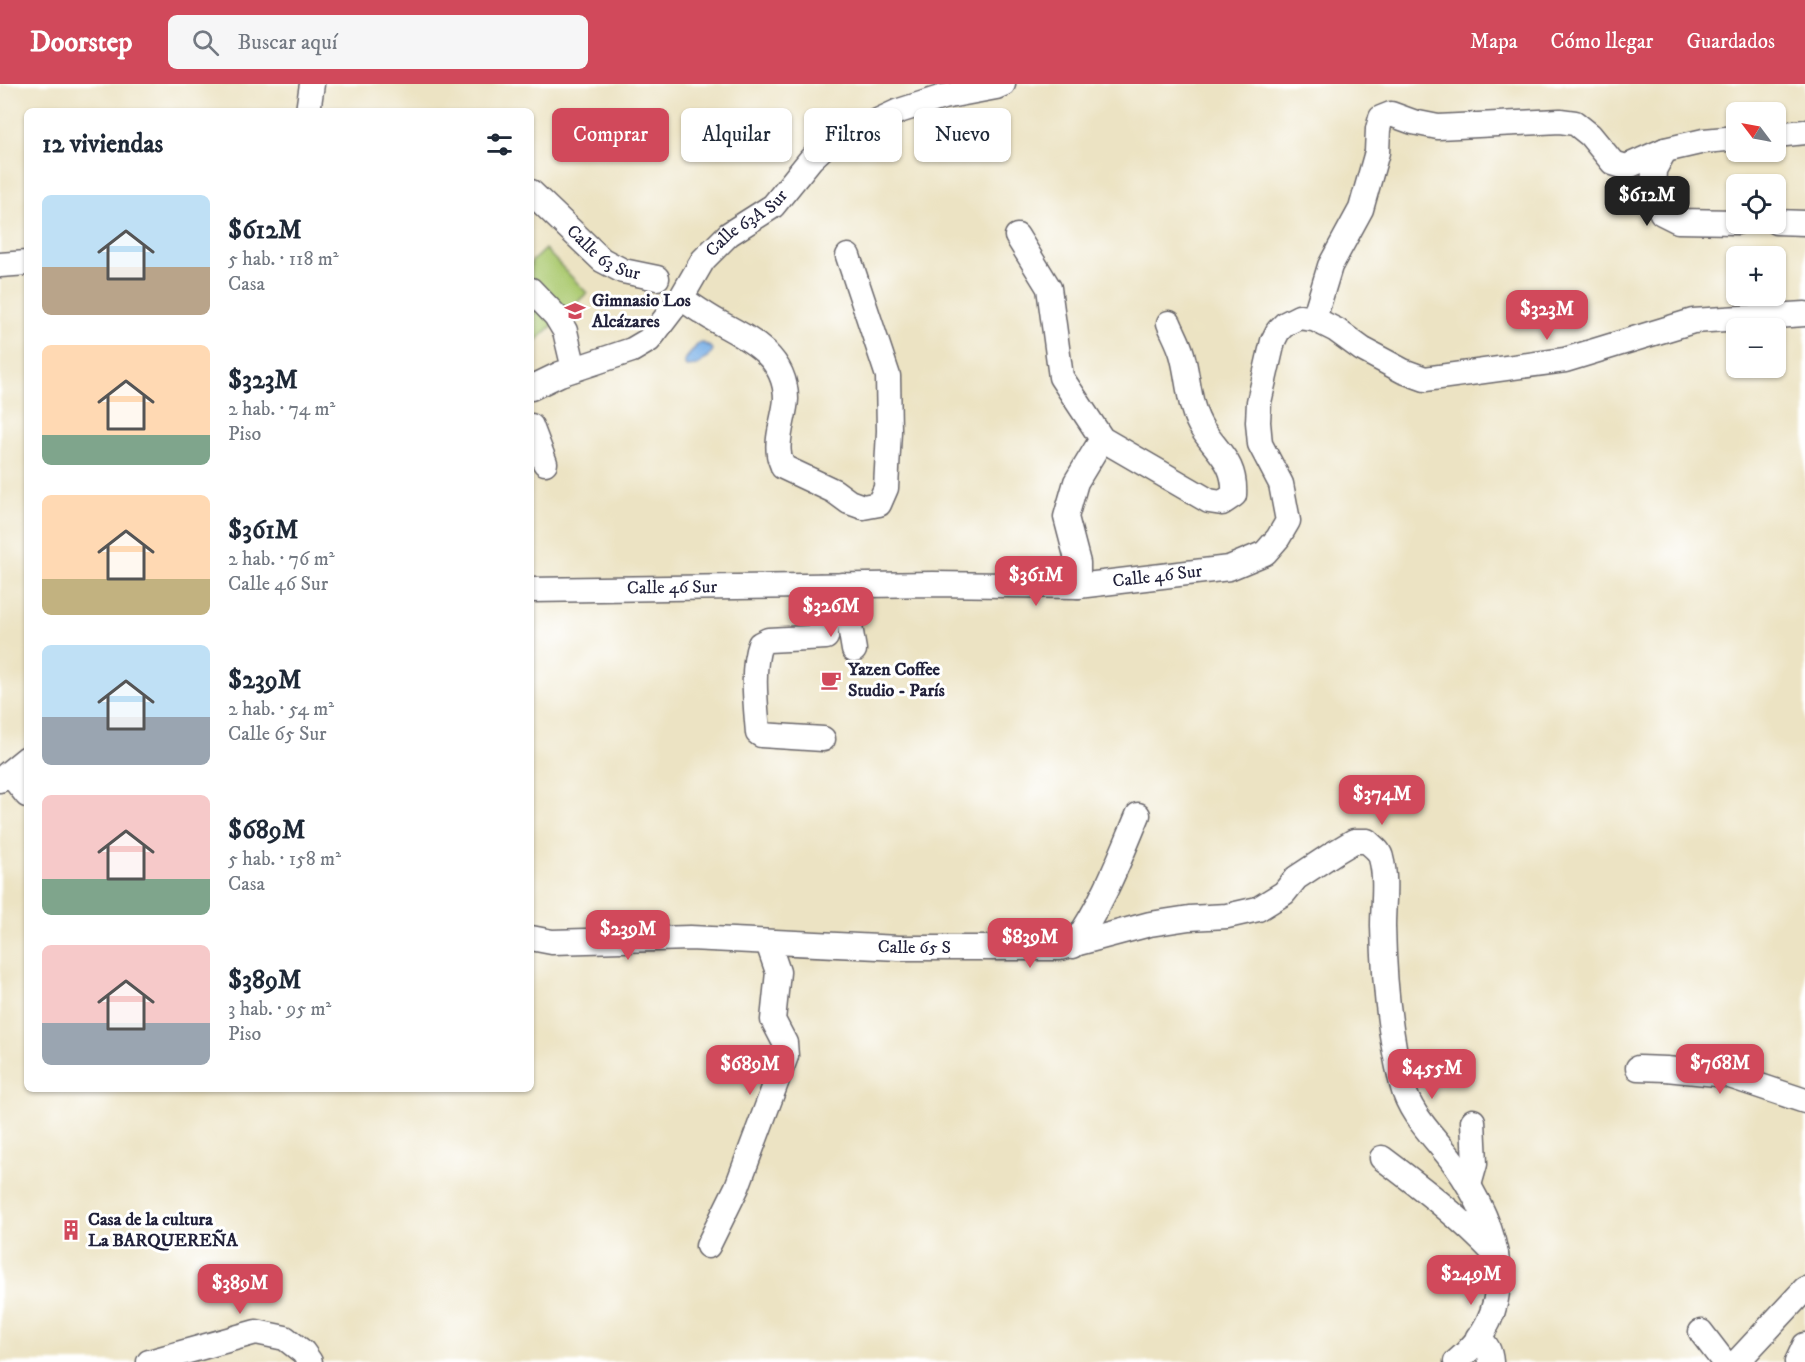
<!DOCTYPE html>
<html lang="es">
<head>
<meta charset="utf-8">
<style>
  :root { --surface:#fff; --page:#f6f6f7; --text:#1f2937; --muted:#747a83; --accent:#d1495b }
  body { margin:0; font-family:"IM FELL DW Pica",serif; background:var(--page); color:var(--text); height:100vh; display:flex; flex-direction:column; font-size:22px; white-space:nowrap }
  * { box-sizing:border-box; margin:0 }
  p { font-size:20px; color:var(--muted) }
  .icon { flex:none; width:33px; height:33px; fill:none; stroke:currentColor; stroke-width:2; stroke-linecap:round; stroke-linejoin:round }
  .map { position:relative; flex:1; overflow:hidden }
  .panel { position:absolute; left:24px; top:24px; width:510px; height:984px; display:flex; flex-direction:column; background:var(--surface); border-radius:9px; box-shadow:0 2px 4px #0004 }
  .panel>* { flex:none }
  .top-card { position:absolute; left:552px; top:24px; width:570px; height:54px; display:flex; gap:12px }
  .needle { width:39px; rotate:302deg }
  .tools { position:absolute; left:1726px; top:18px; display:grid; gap:12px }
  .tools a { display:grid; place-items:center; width:60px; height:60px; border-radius:9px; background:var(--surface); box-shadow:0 2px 4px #0004; font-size:30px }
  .price { position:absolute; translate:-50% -51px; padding:0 14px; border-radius:12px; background:var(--accent); color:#fff; font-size:20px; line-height:39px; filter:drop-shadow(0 2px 3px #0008) }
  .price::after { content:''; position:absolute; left:50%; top:36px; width:18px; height:14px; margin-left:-9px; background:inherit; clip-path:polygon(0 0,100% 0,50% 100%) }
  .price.current { background:#222; color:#fff }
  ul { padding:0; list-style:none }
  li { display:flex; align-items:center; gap:18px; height:150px; padding:0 18px }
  li span { display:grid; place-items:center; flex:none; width:168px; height:120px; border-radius:9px; color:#555 }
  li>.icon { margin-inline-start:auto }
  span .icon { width:72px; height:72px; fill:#fffc; stroke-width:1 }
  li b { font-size:26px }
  h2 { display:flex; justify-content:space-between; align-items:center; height:72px; padding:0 18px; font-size:26px }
  .tag { padding:0 21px; border-radius:9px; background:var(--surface); box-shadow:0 2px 4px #0004; font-size:21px; line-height:54px }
  .tag.current { background:var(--accent); color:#fff }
  header { display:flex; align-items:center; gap:36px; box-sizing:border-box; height:84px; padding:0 30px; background:var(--accent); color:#fff }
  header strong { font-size:28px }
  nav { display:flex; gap:33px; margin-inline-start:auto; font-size:21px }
  .search { width:420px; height:54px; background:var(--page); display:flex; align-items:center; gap:15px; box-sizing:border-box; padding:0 21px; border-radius:9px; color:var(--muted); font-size:22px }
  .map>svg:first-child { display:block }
  .green { fill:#acca71; stroke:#677656; stroke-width:1.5 }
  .water { fill:#76ade5; stroke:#4c6890; stroke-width:1.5 }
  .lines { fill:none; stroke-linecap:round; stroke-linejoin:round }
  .minor-casing { stroke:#69666b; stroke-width:27 }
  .minor { stroke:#fff; stroke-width:24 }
  .labels { text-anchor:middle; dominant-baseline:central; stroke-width:6; stroke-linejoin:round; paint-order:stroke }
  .street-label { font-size:18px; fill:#22223b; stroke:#fff }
  .poi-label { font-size:18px; font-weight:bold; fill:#22223b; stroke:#fff; text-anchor:start }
</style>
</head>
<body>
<header>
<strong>Doorstep</strong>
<div class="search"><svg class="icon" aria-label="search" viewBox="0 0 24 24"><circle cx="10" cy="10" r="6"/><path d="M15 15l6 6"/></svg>Buscar aquí</div>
<nav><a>Mapa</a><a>Cómo llegar</a><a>Guardados</a></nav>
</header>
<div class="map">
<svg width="1805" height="1278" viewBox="0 0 1805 1278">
  <rect width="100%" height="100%" fill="#fff"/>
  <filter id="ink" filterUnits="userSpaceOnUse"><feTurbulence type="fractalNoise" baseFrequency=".0167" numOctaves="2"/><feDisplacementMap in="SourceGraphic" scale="12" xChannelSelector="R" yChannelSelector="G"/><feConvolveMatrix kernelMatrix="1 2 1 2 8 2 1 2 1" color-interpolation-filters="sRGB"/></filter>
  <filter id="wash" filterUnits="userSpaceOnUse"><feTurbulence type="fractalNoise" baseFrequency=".008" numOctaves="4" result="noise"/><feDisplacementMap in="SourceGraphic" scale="24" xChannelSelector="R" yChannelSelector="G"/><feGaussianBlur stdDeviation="1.35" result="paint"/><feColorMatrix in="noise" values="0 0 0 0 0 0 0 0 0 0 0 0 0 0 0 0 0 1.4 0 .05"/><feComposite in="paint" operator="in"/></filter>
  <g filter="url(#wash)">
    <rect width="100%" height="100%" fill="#ece3c3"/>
    <path class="green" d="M545,165L587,209L563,232L531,199V178Z
      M531,214L555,239L531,262Z"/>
    <path class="water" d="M703,259L712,264L713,266C710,272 703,276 697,282L686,283L684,277L698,260Z"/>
  </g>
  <g filter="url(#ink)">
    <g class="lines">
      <g class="minor-casing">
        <g id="minor">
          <path d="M308,27L312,0"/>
          <path d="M1776,51L1805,48"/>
          <path d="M1665,66L1654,86L1653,110L1662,129L1678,137L1737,138"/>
          <path id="s1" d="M531,108L602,176L623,187L657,194"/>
          <path d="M1776,138L1805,139"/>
          <path d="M1017,152L1049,204L1061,293L1102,355L1209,417L1222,419L1234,411C1236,379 1219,370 1203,346C1188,324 1189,294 1182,270C1179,259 1173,249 1169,239"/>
          <path d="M0,181L27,179"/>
          <path d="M531,206L556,232L565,247L574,285"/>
          <path d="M681,214C694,223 707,232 720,239C752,256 786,274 786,315C785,332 776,354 779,370C779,374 782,379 783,383L834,407L849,418L863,423L879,420L886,404L889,347L888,292L848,172"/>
          <path d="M1314,235L1330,182L1361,125L1377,68L1378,45L1381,34L1391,30L1413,38L1438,43L1560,37L1575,39L1590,51L1613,79L1626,83L1665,66L1704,57L1737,54"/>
          <path id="s2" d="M531,304L560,290L632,266L649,256L681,214L703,176L729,150L773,122L811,75L826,61L899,27L943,13L996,3L1003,0"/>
          <path d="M531,342L545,379"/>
          <path d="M843,501L854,566"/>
          <path d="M820,502L826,541V553L768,556L760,560C751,584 756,623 758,649L761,651L823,655"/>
          <path d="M1078,502V479L1066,433L1076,398L1102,355"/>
          <path id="s3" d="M531,506L933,500L1078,502L1229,484L1265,469L1278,454L1288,437L1281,400L1260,360L1258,338L1259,318L1273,257L1278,247L1285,240L1299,233L1314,235L1336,246L1362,265L1403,287L1425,295L1565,276L1693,237L1805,230"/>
          <path d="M10,690L27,711"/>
          <path d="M0,696L27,674"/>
          <path id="s4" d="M531,854L552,858L690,854L899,864H1060L1150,840L1189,834L1227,832L1258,825L1284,809L1296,794L1334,769L1354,757H1367C1372,762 1380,767 1381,774C1387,796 1383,819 1383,842C1384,894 1389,950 1402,1000C1410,1032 1435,1053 1454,1079C1498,1141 1525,1221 1456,1278"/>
          <path d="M1073,862C1103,819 1118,779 1138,731"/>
          <path d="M1638,984L1666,985L1727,991L1805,1017"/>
          <path d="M1382,1074C1422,1104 1461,1134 1496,1171"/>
          <path d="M1469,1101L1475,1080L1473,1037"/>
          <path d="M708,1162L737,1103L786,972L785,959L773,936L778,888L768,859"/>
          <path d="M1701,1248L1724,1278"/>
          <path d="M1478,1253C1487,1261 1490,1267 1491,1278"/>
          <path d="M149,1278L256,1248L285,1254L303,1268L310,1278"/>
          <path d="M1737,1278L1805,1205"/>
          <path d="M1797,1278L1805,1261"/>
        </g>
      </g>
      <use href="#minor" class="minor"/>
    </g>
  </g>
  <defs>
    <g id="school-bare" transform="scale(1.62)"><path d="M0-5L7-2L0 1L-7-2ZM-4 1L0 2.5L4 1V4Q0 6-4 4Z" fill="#d1495b" stroke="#fff" stroke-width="2.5" paint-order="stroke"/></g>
    <g id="cafe-bare" transform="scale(1.62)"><path d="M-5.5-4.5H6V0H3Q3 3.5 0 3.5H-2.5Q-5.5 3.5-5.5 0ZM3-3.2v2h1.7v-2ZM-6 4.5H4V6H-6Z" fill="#d1495b" stroke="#fff" stroke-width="2.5" paint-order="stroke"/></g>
    <g id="building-bare" transform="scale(1.62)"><path d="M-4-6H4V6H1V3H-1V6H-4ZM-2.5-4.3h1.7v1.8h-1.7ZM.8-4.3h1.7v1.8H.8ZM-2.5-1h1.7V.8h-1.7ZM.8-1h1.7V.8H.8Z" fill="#d1495b" stroke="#fff" stroke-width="2.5" paint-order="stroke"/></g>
  </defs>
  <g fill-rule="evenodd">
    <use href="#school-bare" x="575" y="227"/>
    <use href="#cafe-bare" x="831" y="596"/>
    <use href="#building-bare" x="71" y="1146"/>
  </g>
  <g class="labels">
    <g class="street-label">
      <text stroke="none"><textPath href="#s2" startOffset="282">Calle 63A Sur</textPath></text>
      <text stroke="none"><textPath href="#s1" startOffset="96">Calle 63 Sur</textPath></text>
      <text stroke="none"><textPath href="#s3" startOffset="627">Calle 46 Sur</textPath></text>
      <text stroke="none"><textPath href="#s3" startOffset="141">Calle 46 Sur</textPath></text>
      <text stroke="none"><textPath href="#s4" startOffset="384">Calle 65 S</textPath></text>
    </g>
    <g class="poi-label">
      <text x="592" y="217">Gimnasio Los<tspan x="592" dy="21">Alcázares</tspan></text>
      <text x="848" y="586">Yazen Coffee<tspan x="848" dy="21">Studio - París</tspan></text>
      <text x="88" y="1136">Casa de la cultura<tspan x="88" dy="21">La BARQUEREÑA</tspan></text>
    </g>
  </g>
</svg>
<div class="tools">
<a><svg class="needle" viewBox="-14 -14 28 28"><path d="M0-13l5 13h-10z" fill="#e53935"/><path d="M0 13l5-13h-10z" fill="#747a83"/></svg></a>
<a><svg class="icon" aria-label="locate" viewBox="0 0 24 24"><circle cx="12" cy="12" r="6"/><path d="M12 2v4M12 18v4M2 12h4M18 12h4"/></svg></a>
<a>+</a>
<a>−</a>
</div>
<b class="price current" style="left:1647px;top:143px">$612M</b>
<b class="price" style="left:1547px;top:257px">$323M</b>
<b class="price" style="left:1036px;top:523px">$361M</b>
<b class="price" style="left:831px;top:554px">$326M</b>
<b class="price" style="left:1382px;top:742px">$374M</b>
<b class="price" style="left:628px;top:877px">$239M</b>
<b class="price" style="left:1030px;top:885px">$839M</b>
<b class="price" style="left:1720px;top:1011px">$768M</b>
<b class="price" style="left:750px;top:1012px">$689M</b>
<b class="price" style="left:1432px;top:1016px">$455M</b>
<b class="price" style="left:1471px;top:1222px">$249M</b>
<b class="price" style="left:240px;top:1231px">$389M</b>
<div class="top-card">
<a class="tag current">Comprar</a>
<a class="tag">Alquilar</a>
<a class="tag">Filtros</a>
<a class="tag">Nuevo</a>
</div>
<section class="panel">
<h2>12 viviendas<svg class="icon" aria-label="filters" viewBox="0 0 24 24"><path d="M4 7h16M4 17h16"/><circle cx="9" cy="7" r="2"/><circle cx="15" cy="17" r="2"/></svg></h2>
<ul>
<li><span style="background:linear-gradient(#bfe0f5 60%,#b9a48a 0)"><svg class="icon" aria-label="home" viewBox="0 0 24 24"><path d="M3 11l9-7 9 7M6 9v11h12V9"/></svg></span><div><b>$612M</b><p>5 hab. · 118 m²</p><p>Casa</p></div></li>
<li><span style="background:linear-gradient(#ffd9b3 75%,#7fa58c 0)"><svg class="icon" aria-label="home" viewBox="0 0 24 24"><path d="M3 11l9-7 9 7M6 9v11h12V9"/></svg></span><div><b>$323M</b><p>2 hab. · 74 m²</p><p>Piso</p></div></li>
<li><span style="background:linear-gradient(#ffd9b3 70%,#c2b280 0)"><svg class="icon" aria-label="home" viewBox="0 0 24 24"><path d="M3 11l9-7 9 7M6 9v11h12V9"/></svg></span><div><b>$361M</b><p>2 hab. · 76 m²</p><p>Calle 46 Sur</p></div></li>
<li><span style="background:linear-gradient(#bfe0f5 60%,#9aa5b1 0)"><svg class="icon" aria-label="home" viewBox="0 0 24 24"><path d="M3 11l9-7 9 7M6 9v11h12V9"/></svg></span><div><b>$239M</b><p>2 hab. · 54 m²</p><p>Calle 65 Sur</p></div></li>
<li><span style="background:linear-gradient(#f6c9c9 70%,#7fa58c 0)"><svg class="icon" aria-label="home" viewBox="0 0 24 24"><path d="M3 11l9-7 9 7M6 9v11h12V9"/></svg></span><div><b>$689M</b><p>5 hab. · 158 m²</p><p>Casa</p></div></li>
<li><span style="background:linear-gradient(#f6c9c9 65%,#9aa5b1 0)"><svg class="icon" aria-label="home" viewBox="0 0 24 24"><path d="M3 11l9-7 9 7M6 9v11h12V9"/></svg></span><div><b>$389M</b><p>3 hab. · 95 m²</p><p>Piso</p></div></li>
</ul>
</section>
</div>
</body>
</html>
